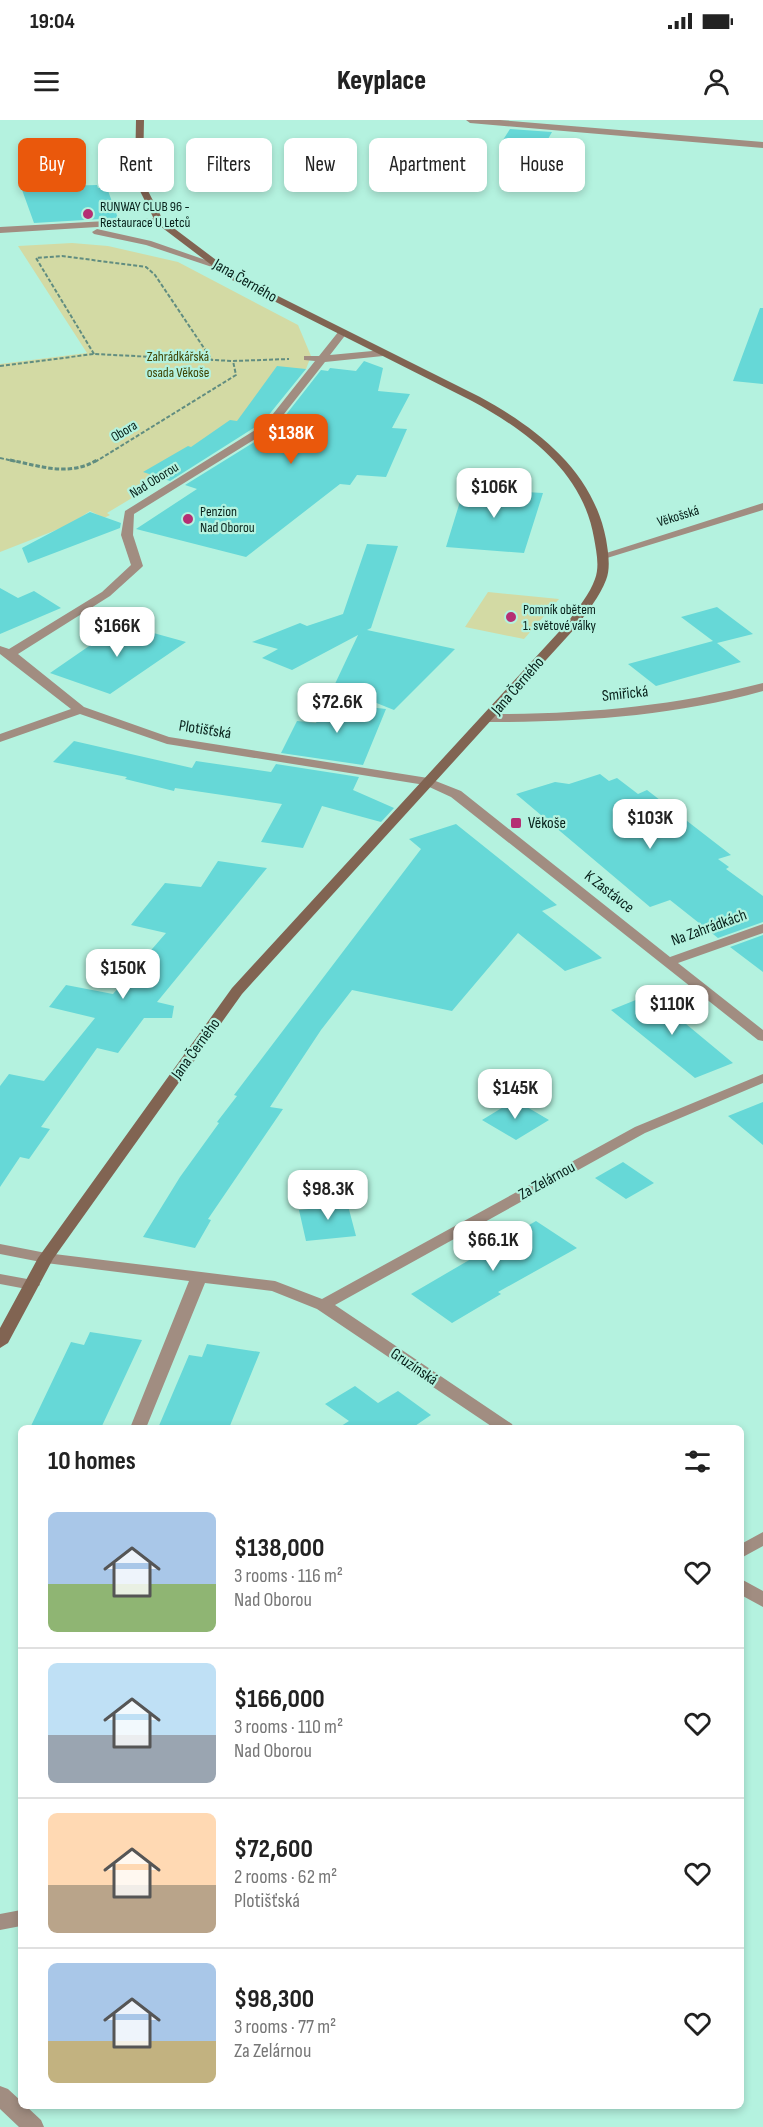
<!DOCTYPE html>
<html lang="en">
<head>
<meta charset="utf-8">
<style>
  :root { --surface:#fff; --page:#f2f2f2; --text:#222; --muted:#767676; --line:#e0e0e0; --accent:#ea580c }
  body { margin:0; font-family:"Sofia Sans Condensed",sans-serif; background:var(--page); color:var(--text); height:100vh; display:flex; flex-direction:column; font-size:22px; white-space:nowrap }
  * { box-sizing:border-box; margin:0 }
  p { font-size:20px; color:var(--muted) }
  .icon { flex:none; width:33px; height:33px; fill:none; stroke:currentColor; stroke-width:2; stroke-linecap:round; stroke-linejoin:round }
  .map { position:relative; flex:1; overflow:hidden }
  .panel { position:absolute; left:18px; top:1305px; width:726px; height:684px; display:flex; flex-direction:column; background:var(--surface); border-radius:9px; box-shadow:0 3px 9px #0003 }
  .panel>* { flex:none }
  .banner { position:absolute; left:18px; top:18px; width:728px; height:54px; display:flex; gap:12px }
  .price { position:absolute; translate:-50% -51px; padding:0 14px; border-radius:12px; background:#fff; color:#222; font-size:20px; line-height:39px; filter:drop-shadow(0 2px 3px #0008) }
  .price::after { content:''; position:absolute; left:50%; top:36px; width:18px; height:14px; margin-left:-9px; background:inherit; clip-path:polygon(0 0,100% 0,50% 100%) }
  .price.active { background:var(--accent); color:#fff }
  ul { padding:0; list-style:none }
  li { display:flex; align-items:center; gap:18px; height:150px; padding:0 30px }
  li+li { border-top:2px solid var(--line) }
  li span { display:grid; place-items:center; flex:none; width:168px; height:120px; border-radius:9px; color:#555 }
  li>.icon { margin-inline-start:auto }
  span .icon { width:72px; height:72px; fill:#fffc; stroke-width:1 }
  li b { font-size:26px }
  h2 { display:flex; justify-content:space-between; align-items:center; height:72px; padding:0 30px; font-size:26px }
  .pill { padding:0 21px; border-radius:9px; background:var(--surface); box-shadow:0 3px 9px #0003; font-size:21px; line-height:54px }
  .pill.active { background:var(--accent); color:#fff }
  .status { display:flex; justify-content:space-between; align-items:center; height:42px; padding:0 30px; background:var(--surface); direction:ltr }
  .status svg { height:16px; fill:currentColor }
  header { display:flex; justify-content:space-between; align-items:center; height:78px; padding:0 30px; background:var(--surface); font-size:27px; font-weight:800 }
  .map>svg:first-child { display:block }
  .green { fill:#d3daa4 }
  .building { fill:#66d8d7 }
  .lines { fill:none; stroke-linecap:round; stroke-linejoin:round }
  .path-far1 { stroke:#618d80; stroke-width:2; stroke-dasharray:4 2; stroke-linecap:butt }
  .path { stroke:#618d80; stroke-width:3; stroke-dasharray:4.5 2; stroke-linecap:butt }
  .lane { fill:#a18d81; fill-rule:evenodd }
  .street { fill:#a18d81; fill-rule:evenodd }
  .secondary { fill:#816452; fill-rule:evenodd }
  .poi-dot { fill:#b52f74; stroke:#b4f2df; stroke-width:2 }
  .labels { text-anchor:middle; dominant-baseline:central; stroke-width:4.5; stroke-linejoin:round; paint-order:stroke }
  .far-poi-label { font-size:14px; fill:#07201a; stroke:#b4f2df; text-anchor:start }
  .far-park-label { font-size:14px; fill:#3f4404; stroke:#b4f2df }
  .far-street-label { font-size:14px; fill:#07201a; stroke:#b4f2df }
  .street-label { font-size:16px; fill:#07201a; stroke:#b4f2df }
  .poi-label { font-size:16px; fill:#07201a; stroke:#b4f2df; text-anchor:start }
</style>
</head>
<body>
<div class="status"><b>19:04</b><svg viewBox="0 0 49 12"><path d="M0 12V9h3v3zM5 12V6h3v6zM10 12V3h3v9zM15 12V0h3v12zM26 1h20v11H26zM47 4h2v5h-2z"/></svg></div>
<header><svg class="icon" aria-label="menu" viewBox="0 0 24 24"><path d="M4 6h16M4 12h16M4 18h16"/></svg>Keyplace<svg class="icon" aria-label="person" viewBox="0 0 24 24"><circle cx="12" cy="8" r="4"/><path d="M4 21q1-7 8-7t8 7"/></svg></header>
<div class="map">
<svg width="763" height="2007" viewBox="0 0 763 2007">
  <rect width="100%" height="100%" fill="#b4f2df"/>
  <path class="green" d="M72,123L108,126L178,142L298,205L311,236L306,249L222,324L107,393L110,395L104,398L90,391L69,405L0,432V244L87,233L18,126Z
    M488,472L559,479L524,519L465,507Z"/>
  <path class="building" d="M510,9L552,12L544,26L501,23Z
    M97,65L98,68H107L118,98L34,103L21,67Z
    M760,188H763V264L733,261Z
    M364,241L383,248L378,271L410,274L392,308L407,309L386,357L357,355L350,365L340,364L246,437L136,409L197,369L185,365L274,310L321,250L328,251L330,248L356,251Z
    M277,246L306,249L263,302L170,361L143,352L188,326L191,327L230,300L237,301Z
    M466,362L492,364L490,370L543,373L524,433L446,427Z
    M90,392L121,403L120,408L28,443L22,428Z
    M367,424L398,426L371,508L367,510L455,529L394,590L334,566L358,515L292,550L262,538L278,529L252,522L300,503L307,506L343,494Z
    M0,468L18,478L34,471L61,488L0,514Z
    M717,487L753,514L717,523L741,542L656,566L628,544L713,521L681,497Z
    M121,504L186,522L110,574L50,553Z
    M326,582L386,589L363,645L281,633L297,601L316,603Z
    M74,621L192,648L196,641L271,652L276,644L359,657L353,670L394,688L381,702L322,686L303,728L261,722L282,684L175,668L174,671L125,659L127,657L53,642Z
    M600,654L609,661L617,658L638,674L647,670L731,735L718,739L729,747L726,749L763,776V802L718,818L670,780L650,787L516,674L555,662L569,664Z
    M456,704L557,785L542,791L602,838L565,851L518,813L452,891L352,870L321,910L270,987L283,989L208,1099L211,1100L195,1128L143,1117L180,1057L219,1003L217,1002L237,976L234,975L421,729L409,719Z
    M218,741L267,748L157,882L174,886L172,898H144L118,933L97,928L41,1007L50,1009L29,1039L20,1037L0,1067V966L9,954L44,961L95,898L49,887L66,865L113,874L166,813L131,805L165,763L201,767Z
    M763,815V852L730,827Z
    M648,875L680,899L733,943L695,958L611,890Z
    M515,980L549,1000L516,1020L482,1000Z
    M763,982V1025L728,996Z
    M623,1042L654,1063L626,1079L595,1058Z
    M346,1078L356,1116L306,1121L299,1090L318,1088L317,1081Z
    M536,1101L577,1128L498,1172L501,1174L452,1203L411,1174Z
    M90,1212L142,1220L101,1308H30L71,1222L84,1225Z
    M207,1224L260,1232L229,1308H158L189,1235L202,1237Z
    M355,1266L378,1283L398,1271L431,1295L412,1308H338L349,1301L325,1284Z"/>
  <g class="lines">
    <path class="path-far1" d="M94,234L36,138L62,136L146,147L155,155L212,240
      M0,246L94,234L233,241L289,239
      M0,338L18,342
      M95,342L236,255L233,241"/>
    <path class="path" d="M10,340C40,346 69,357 97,340"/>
    <path class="lane" d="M0,1124L46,1133L53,1138L46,1143L0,1134Z"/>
    <path class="street" d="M466,0H500L763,22V28L470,3Z
      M159,98L164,101L162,103L0,113V107Z
      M97,109L151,121L217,144L212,147L146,125L94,114L92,112Z
      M342,210L347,213L330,235L383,230L388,233L383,236L325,242L273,308L134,394L133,415L143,446L141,448L110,476L18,534L84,587L169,617L428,658L461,671L670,837L763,804V813L678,843L763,910V921L758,920L451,677L425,665L167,624L80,594L0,622V614L71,589L0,534V526L9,529L102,472L131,445L121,415L125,391L265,304L315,241L304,240V236H319L339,211Z
      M763,383V390L607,438L603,439L597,436Z
      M763,563V571C673,596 582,602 489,602L483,598L489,594C585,594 669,587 763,563Z
      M763,954V963L645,1013L335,1185L512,1304L514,1308H494L317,1189L272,1171L205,1163L146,1308H130L189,1161L46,1143L38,1138L46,1133L275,1161L322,1179L635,1007Z
      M0,1154L38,1161L40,1165L32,1170L0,1164Z
      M763,1412V1426L741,1438V1424Z
      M741,1459L763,1471V1487L741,1475Z
      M21,1790V1806L0,1810V1794Z
      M0,1966L8,1969L21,1981V1986H26L41,2000L44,2007H19L0,1989Z"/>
    <path class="secondary" d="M136,0H144L143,51L147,69L163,100L236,155L480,277C537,308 593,351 606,419C608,431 611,448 606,460C600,476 587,492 577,506L242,874L53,1139L8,1223L0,1228V1208L38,1138L232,868L568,502C577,489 590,474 595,459C600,446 596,430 594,418C583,352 527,311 472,281L230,159L156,103L139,69L135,51Z"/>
  </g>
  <g class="poi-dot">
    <circle cx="88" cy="94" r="6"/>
    <circle cx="188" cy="399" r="6"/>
    <circle cx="511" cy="497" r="6"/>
    <rect x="510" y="697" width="12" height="12" rx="3"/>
  </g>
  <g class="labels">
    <g class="far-poi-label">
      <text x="100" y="86">RUNWAY CLUB 96 -<tspan x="100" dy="16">Restaurace U Letců</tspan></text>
      <text x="200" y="391">Penzion<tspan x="200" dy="16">Nad Oborou</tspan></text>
      <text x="523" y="489">Pomník obětem<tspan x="523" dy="16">1. světové války</tspan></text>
    </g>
    <g class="far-park-label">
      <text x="178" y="236">Zahrádkářská<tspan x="178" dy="16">osada Věkoše</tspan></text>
    </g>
    <g class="far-street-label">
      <text transform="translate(124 311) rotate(-31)">Obora</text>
      <text transform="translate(154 360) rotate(-32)">Nad Oborou</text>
      <text transform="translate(678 396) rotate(-17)">Věkošská</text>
    </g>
    <g class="street-label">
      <text transform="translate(245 161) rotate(30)">Jana Černého</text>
      <text transform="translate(518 566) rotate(-49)">Jana Černého</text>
      <text transform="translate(625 574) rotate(-6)">Smiřická</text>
      <text transform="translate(205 610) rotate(9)">Plotišťská</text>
      <text transform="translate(609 772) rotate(38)">K Zastávce</text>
      <text transform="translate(709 808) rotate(-20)">Na Zahrádkách</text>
      <text transform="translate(196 929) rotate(-54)">Jana Černého</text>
      <text transform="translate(547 1061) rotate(-29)">Za Zelárnou</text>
      <text transform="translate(414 1247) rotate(34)">Gruzínská</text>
    </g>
    <g class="poi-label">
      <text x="528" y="703">Věkoše</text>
    </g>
  </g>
</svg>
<b class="price active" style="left:291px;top:345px">$138K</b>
<b class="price" style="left:494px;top:399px">$106K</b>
<b class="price" style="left:117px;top:538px">$166K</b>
<b class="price" style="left:337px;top:614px">$72.6K</b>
<b class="price" style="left:650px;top:730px">$103K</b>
<b class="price" style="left:123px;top:880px">$150K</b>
<b class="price" style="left:672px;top:916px">$110K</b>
<b class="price" style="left:515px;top:1000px">$145K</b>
<b class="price" style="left:328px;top:1101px">$98.3K</b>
<b class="price" style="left:493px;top:1152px">$66.1K</b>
<div class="banner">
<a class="pill active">Buy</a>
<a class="pill">Rent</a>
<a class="pill">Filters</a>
<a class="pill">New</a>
<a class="pill">Apartment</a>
<a class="pill">House</a>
</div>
<section class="panel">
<h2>10 homes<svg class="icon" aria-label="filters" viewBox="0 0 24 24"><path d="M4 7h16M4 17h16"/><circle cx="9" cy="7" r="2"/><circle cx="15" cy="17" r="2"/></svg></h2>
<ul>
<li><span style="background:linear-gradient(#a9c7e8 60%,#8fb573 0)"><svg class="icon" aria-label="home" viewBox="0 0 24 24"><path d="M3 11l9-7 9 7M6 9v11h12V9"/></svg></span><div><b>$138,000</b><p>3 rooms · 116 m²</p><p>Nad Oborou</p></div><svg class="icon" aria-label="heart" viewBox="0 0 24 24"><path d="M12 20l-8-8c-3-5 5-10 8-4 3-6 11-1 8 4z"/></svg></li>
<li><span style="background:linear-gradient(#bfe0f5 60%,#9aa5b1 0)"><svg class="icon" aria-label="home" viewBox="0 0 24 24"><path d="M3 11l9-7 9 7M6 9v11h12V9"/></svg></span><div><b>$166,000</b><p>3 rooms · 110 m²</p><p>Nad Oborou</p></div><svg class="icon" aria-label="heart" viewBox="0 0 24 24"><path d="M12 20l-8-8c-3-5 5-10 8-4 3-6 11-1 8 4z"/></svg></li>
<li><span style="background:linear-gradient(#ffd9b3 60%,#b9a48a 0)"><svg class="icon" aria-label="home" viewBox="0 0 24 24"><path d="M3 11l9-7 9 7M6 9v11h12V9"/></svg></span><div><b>$72,600</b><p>2 rooms · 62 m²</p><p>Plotišťská</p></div><svg class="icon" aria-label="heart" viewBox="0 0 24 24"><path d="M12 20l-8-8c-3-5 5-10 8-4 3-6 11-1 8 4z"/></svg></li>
<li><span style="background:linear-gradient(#a9c7e8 65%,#c2b280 0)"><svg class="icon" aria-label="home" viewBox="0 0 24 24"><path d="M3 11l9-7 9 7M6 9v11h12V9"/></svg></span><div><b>$98,300</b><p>3 rooms · 77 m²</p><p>Za Zelárnou</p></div><svg class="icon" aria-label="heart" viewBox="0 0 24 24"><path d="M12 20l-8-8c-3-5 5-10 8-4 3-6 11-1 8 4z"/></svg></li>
</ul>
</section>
</div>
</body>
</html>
